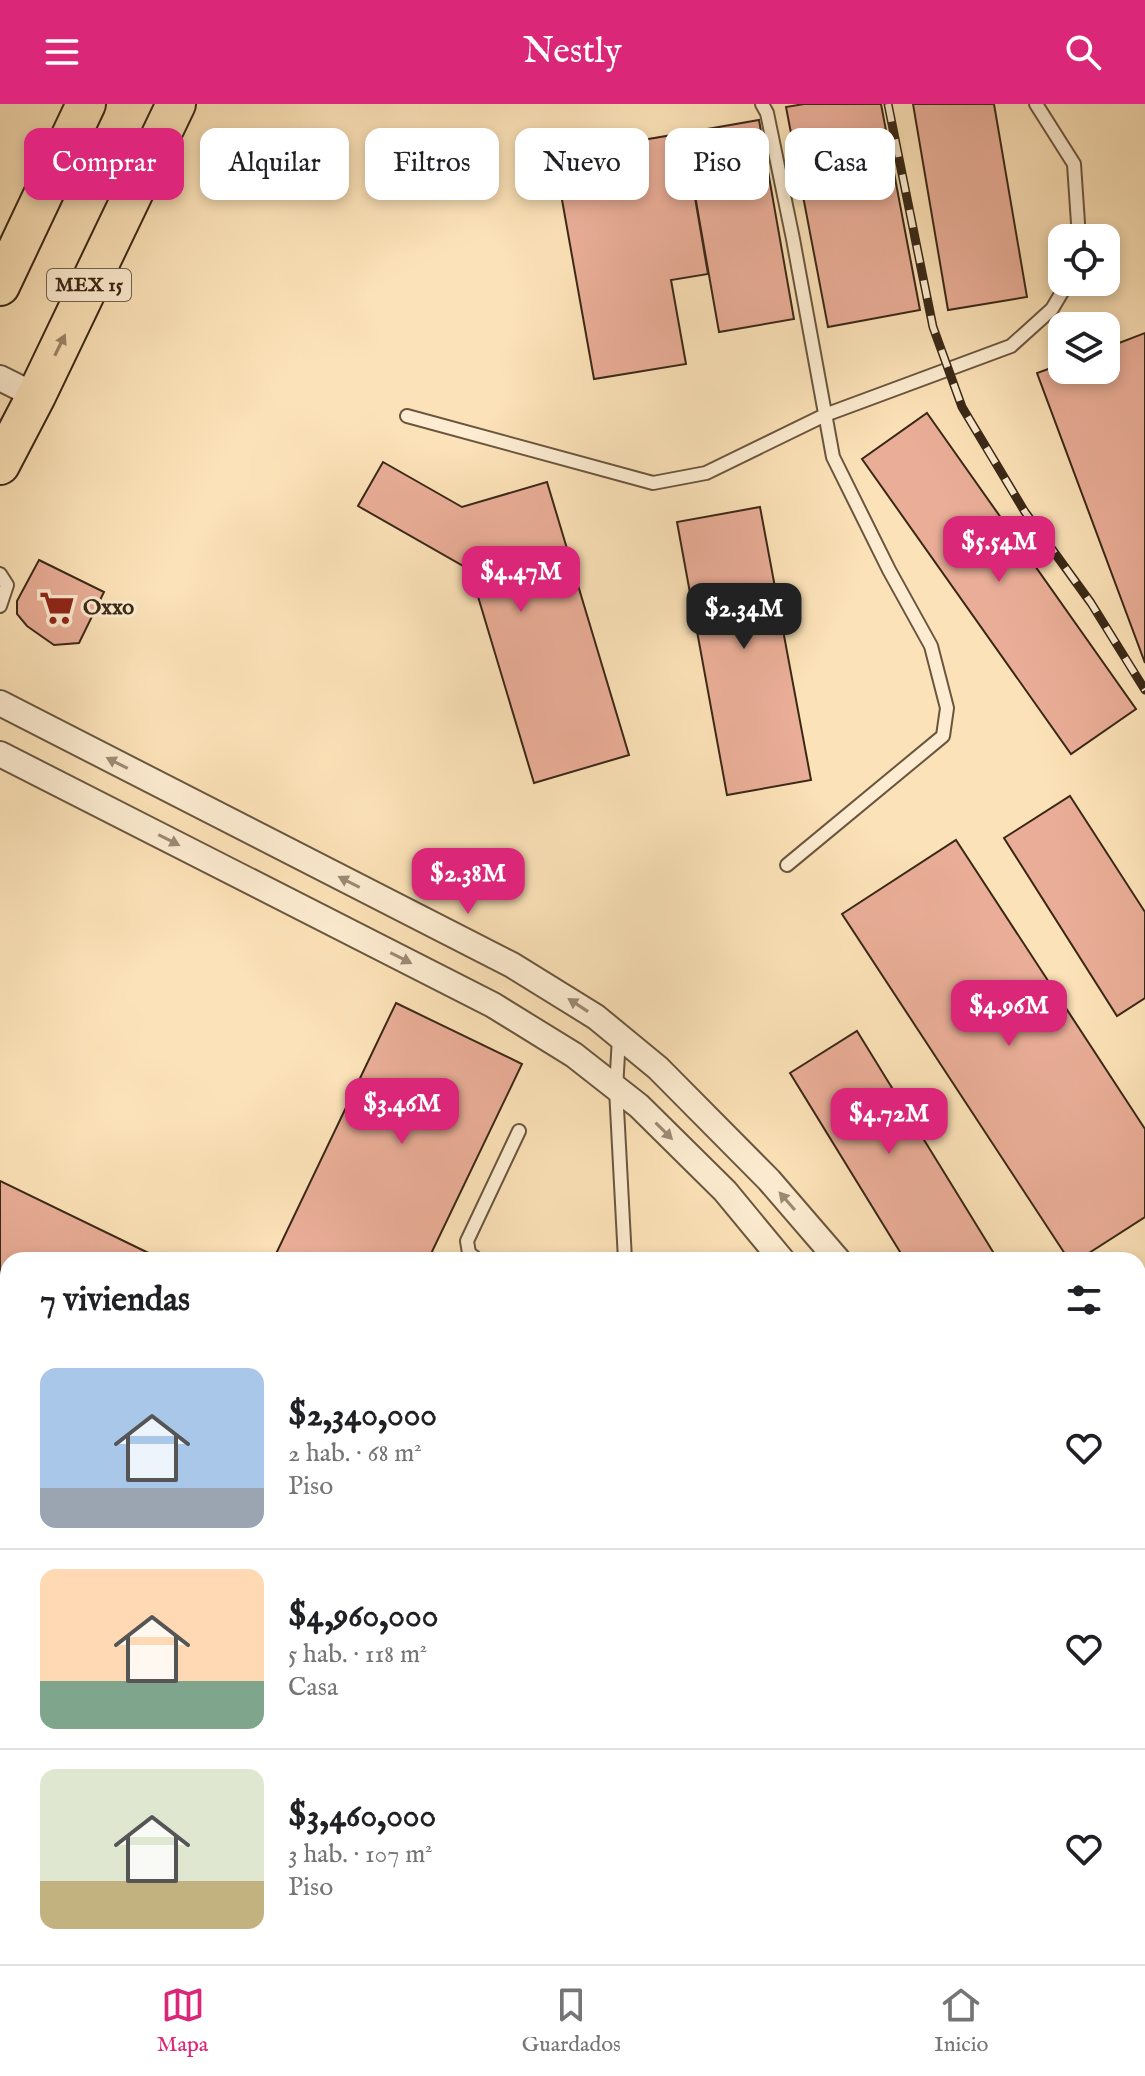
<!DOCTYPE html>
<html lang="es">
<head>
<meta charset="utf-8">
<style>
  :root { --surface:#fff; --page:#f6f6f6; --text:#202124; --muted:#757577; --line:#e0e0e0; --accent:#db2777 }
  body { margin:0; font-family:"IM FELL English",serif; background:var(--page); color:var(--text); height:100vh; display:flex; flex-direction:column; font-size:30px; white-space:nowrap }
  * { box-sizing:border-box; margin:0 }
  p { font-size:26px; color:var(--muted) }
  .icon { flex:none; width:44px; height:44px; fill:none; stroke:currentColor; stroke-width:2; stroke-linecap:round; stroke-linejoin:round }
  .map { position:relative; flex:1; overflow:hidden }
  .drawer { position:absolute; left:0px; top:1148px; width:1146px; height:712px; display:flex; flex-direction:column; background:var(--surface); border-radius:24px 24px 0 0; box-shadow:0 4px 12px #0003 }
  .drawer>* { flex:none }
  .top-card { position:absolute; left:24px; top:24px; width:1098px; height:72px; display:flex; gap:16px }
  .tools { position:absolute; left:1048px; top:120px; display:grid; gap:16px }
  .tools a { display:grid; place-items:center; width:72px; height:72px; border-radius:16px; background:var(--surface); box-shadow:0 4px 12px #0003; font-size:40px }
  .price { position:absolute; translate:-50% -68px; padding:0 18px; border-radius:16px; background:var(--accent); color:#fff; font-size:26px; line-height:52px; filter:drop-shadow(0 2px 4px #0008) }
  .price::after { content:''; position:absolute; left:50%; top:48px; width:24px; height:18px; margin-left:-12px; background:inherit; clip-path:polygon(0 0,100% 0,50% 100%) }
  .price.current { background:#222; color:#fff }
  ul { padding:0; list-style:none }
  li { display:flex; align-items:center; gap:24px; height:200px; padding:0 40px }
  li+li { border-top:2px solid var(--line) }
  li span { display:grid; place-items:center; flex:none; width:224px; height:160px; border-radius:16px; color:#555 }
  li>.icon { margin-inline-start:auto }
  span .icon { width:96px; height:96px; fill:#fffc; stroke-width:1 }
  li b { font-size:34px }
  h2 { display:flex; justify-content:space-between; align-items:center; height:96px; padding:0 40px; font-size:34px }
  .pill { padding:0 28px; border-radius:16px; background:var(--surface); box-shadow:0 4px 12px #0003; font-size:28px; line-height:72px }
  .pill.current { background:var(--accent); color:#fff }
  header { display:flex; justify-content:space-between; align-items:center; height:104px; padding:0 40px; background:var(--accent); color:#fff; font-size:36px; font-weight:600 }
  .tabs { display:flex; justify-content:space-around; align-items:center; height:112px; border-top:2px solid var(--line); background:var(--surface); font-size:22px; color:var(--muted) }
  .tabs a { display:grid; justify-items:center; gap:4px }
  .tabs .current { color:var(--accent) }
  .map>svg:first-child { display:block }
  .building { fill:#eaae98; stroke:#3a2817; stroke-width:2 }
  .lines { fill:none; stroke-linecap:round; stroke-linejoin:round }
  .service-casing { stroke:#6a563f; stroke-width:16 }
  .minor-casing { stroke:#6a563f; stroke-width:28 }
  .primary-casing { stroke:#3a2817; stroke-width:42 }
  .service { stroke:#fdecd1; stroke-width:12 }
  .minor { stroke:#fdecd1; stroke-width:24 }
  .primary { stroke:#fce2b8; stroke-width:38 }
  .rail-casing { stroke:#3a2817; stroke-width:9 }
  .rail { stroke:#fdecd1; stroke-width:6; stroke-dasharray:18; stroke-linecap:butt }
  .oneway { fill:#9b8568 }
  .oneway2 { fill:#9c8a74 }
  .labels { text-anchor:middle; dominant-baseline:central; stroke-width:6; stroke-linejoin:round; paint-order:stroke }
  .shield { fill:#fdecd1; stroke:#74634f; stroke-width:2 }
  .shield-label { font-size:20px; font-weight:bold; fill:#3a2817 }
  .poi-label { font-size:22px; font-weight:bold; fill:#3a2817; stroke:#fdecd1; text-anchor:start }
</style>
</head>
<body>
<header><svg class="icon" aria-label="menu" viewBox="0 0 24 24"><path d="M4 6h16M4 12h16M4 18h16"/></svg>Nestly<svg class="icon" aria-label="search" viewBox="0 0 24 24"><circle cx="10" cy="10" r="6"/><path d="M15 15l6 6"/></svg></header>
<div class="map">
<svg width="1145" height="1860" viewBox="0 0 1145 1860">
  <rect width="100%" height="100%" fill="#fce2b8"/>
  <filter id="stains"><feTurbulence type="fractalNoise" baseFrequency=".0025" numOctaves="4"/><feColorMatrix values="0 0 0 0 .2 0 0 0 0 .09 0 0 0 0 .02 0 0 0 .5 -.17"/></filter>
  <radialGradient id="worn" r=".72"><stop offset=".6" stop-color="#630" stop-opacity="0"/><stop offset="1" stop-color="#630" stop-opacity=".3"/></radialGradient>
  <path class="building" d="M804,0H881L920,206L828,223L786,3Z
    M913,0H994L1027,193L948,206Z
    M759,16L794,215L719,228L684,29Z
    M684,29L708,170L671,176L686,260L594,275L554,51Z
    M1145,229V559L1037,269L1062,260V266H1106V244Z
    M927,309L1136,605L1071,650L862,355Z
    M383,358L462,403L547,378L629,651L534,679L470,466L358,402Z
    M760,403L811,676L727,691L677,418Z
    M39,456L104,488L79,539L54,541L27,522L17,510V497Z
    M1070,692L1145,808V894L1117,912L1004,734Z
    M956,736L1145,1025V1113L1078,1156H1069L842,810Z
    M396,899L522,960L428,1156H273Z
    M857,927L998,1156H905L790,969Z
    M0,1077L163,1156H8V1203L0,1199Z
    M0,1479L8,1483V1766L0,1769Z"/>
  <g class="lines">
    <g class="service-casing">
      <path id="service" d="M762,0L767,9L793,135L833,353L889,466L931,542L947,604L943,632L787,761
        M1036,0L1074,60L1079,134
        M407,312L653,379L706,369L825,311L1011,242L1052,205L1068,178
        M0,470L7,481L0,502
        M619,933L616,985L625,1156
        M478,1156L469,1149L467,1137L519,1027
        M0,1300L8,1286
        M1138,1313L1145,1310
        M0,1470L8,1473
        M1138,1696L1145,1705
        M669,1852L673,1860
        M1013,1852L1021,1860"/>
    </g>
    <g class="minor-casing">
      <path id="minor" d="M0,274L36,292
        M0,599L512,861L596,913L658,964L769,1076L838,1156
        M0,650L493,901L574,951L639,1002L725,1087L782,1156
        M1138,1467L1145,1464
        M549,1852L553,1860
        M188,1860L208,1852
        M734,1860L746,1852"/>
    </g>
    <g class="primary-casing">
      <path id="primary" d="M0,182L86,0
        M0,361L36,292L176,0"/>
    </g>
    <use href="#service" class="service"/>
    <use href="#minor" class="minor"/>
    <use href="#primary" class="primary"/>
    <g class="rail-casing">
      <path id="rail" d="M888,0L933,223L962,303L1025,408L1091,499L1145,586
        M1138,1199L1145,1185
        M1138,1345L1145,1342
        M0,1824L8,1821"/>
    </g>
    <use href="#rail" class="rail"/>
  </g>
  <defs><path id="oneway-solid" d="M-6-.8H1V-3.2L6.5 0L1 3.2V.8H-6Z" transform="scale(2)"/></defs>
  <use class="oneway" href="#oneway-solid" transform="translate(60 241) rotate(-64)"/>
  <g class="oneway2">
    <use href="#oneway-solid" transform="translate(117 659) rotate(-153)"/>
    <use href="#oneway-solid" transform="translate(169 736) rotate(27)"/>
    <use href="#oneway-solid" transform="translate(349 778) rotate(-153)"/>
    <use href="#oneway-solid" transform="translate(401 854) rotate(27)"/>
    <use href="#oneway-solid" transform="translate(578 901) rotate(-147)"/>
    <use href="#oneway-solid" transform="translate(664 1027) rotate(45)"/>
    <use href="#oneway-solid" transform="translate(787 1097) rotate(-131)"/>
  </g>
  <defs>
    <g id="supermarket-bare" transform="scale(2.76)"><path d="M-6-5.5h2.5l.6 2H6L4.5 2H-2.5L-4.4-4H-6ZM-1.5 3.2a1.3 1.3 0 1 0 .1 0ZM3 3.2a1.3 1.3 0 1 0 .1 0Z" fill="#8f2418" stroke="#fdecd1" stroke-width="2.5" paint-order="stroke"/></g>
  </defs>
  <g fill-rule="evenodd">
    <use href="#supermarket-bare" x="57" y="504"/>
  </g>
  <g class="labels">
    <rect class="shield" x="47" y="165" width="84" height="32" rx="6"/>
    <g class="shield-label">
      <text x="89" y="181">MEX 15</text>
    </g>
    <g class="poi-label">
      <text x="83" y="504">Oxxo</text>
    </g>
  </g>
  <rect width="100%" height="100%" filter="url(#stains)"/>
  <rect width="100%" height="100%" fill="url(#worn)"/>
</svg>
<div class="tools">
<a><svg class="icon" aria-label="locate" viewBox="0 0 24 24"><circle cx="12" cy="12" r="6"/><path d="M12 2v4M12 18v4M2 12h4M18 12h4"/></svg></a>
<a><svg class="icon" aria-label="layers" viewBox="0 0 24 24"><path d="M12 4l9 5-9 5-9-5zM3 14l9 5 9-5"/></svg></a>
</div>
<b class="price" style="left:999px;top:480px">$5.54M</b>
<b class="price" style="left:521px;top:510px">$4.47M</b>
<b class="price current" style="left:744px;top:547px">$2.34M</b>
<b class="price" style="left:468px;top:812px">$2.38M</b>
<b class="price" style="left:1009px;top:944px">$4.96M</b>
<b class="price" style="left:402px;top:1042px">$3.46M</b>
<b class="price" style="left:889px;top:1052px">$4.72M</b>
<div class="top-card">
<a class="pill current">Comprar</a>
<a class="pill">Alquilar</a>
<a class="pill">Filtros</a>
<a class="pill">Nuevo</a>
<a class="pill">Piso</a>
<a class="pill">Casa</a>
</div>
<section class="drawer">
<h2>7 viviendas<svg class="icon" aria-label="filters" viewBox="0 0 24 24"><path d="M4 7h16M4 17h16"/><circle cx="9" cy="7" r="2"/><circle cx="15" cy="17" r="2"/></svg></h2>
<ul>
<li><span style="background:linear-gradient(#a9c7e8 75%,#9aa5b1 0)"><svg class="icon" aria-label="home" viewBox="0 0 24 24"><path d="M3 11l9-7 9 7M6 9v11h12V9"/></svg></span><div><b>$2,340,000</b><p>2 hab. · 68 m²</p><p>Piso</p></div><svg class="icon" aria-label="heart" viewBox="0 0 24 24"><path d="M12 20l-8-8c-3-5 5-10 8-4 3-6 11-1 8 4z"/></svg></li>
<li><span style="background:linear-gradient(#ffd9b3 70%,#7fa58c 0)"><svg class="icon" aria-label="home" viewBox="0 0 24 24"><path d="M3 11l9-7 9 7M6 9v11h12V9"/></svg></span><div><b>$4,960,000</b><p>5 hab. · 118 m²</p><p>Casa</p></div><svg class="icon" aria-label="heart" viewBox="0 0 24 24"><path d="M12 20l-8-8c-3-5 5-10 8-4 3-6 11-1 8 4z"/></svg></li>
<li><span style="background:linear-gradient(#dfe7d0 70%,#c2b280 0)"><svg class="icon" aria-label="home" viewBox="0 0 24 24"><path d="M3 11l9-7 9 7M6 9v11h12V9"/></svg></span><div><b>$3,460,000</b><p>3 hab. · 107 m²</p><p>Piso</p></div><svg class="icon" aria-label="heart" viewBox="0 0 24 24"><path d="M12 20l-8-8c-3-5 5-10 8-4 3-6 11-1 8 4z"/></svg></li>
</ul>
</section>
</div>
<nav class="tabs">
<a class="current"><svg class="icon" aria-label="map" viewBox="0 0 24 24"><path d="M3 6l6-2 6 2 6-2v14l-6 2-6-2-6 2zM9 4v14M15 6v14"/></svg>Mapa</a>
<a><svg class="icon" aria-label="saved" viewBox="0 0 24 24"><path d="M7 4h10v16l-5-4-5 4z"/></svg>Guardados</a>
<a><svg class="icon" aria-label="home" viewBox="0 0 24 24"><path d="M3 11l9-7 9 7M6 9v11h12V9"/></svg>Inicio</a>
</nav>
</body>
</html>
